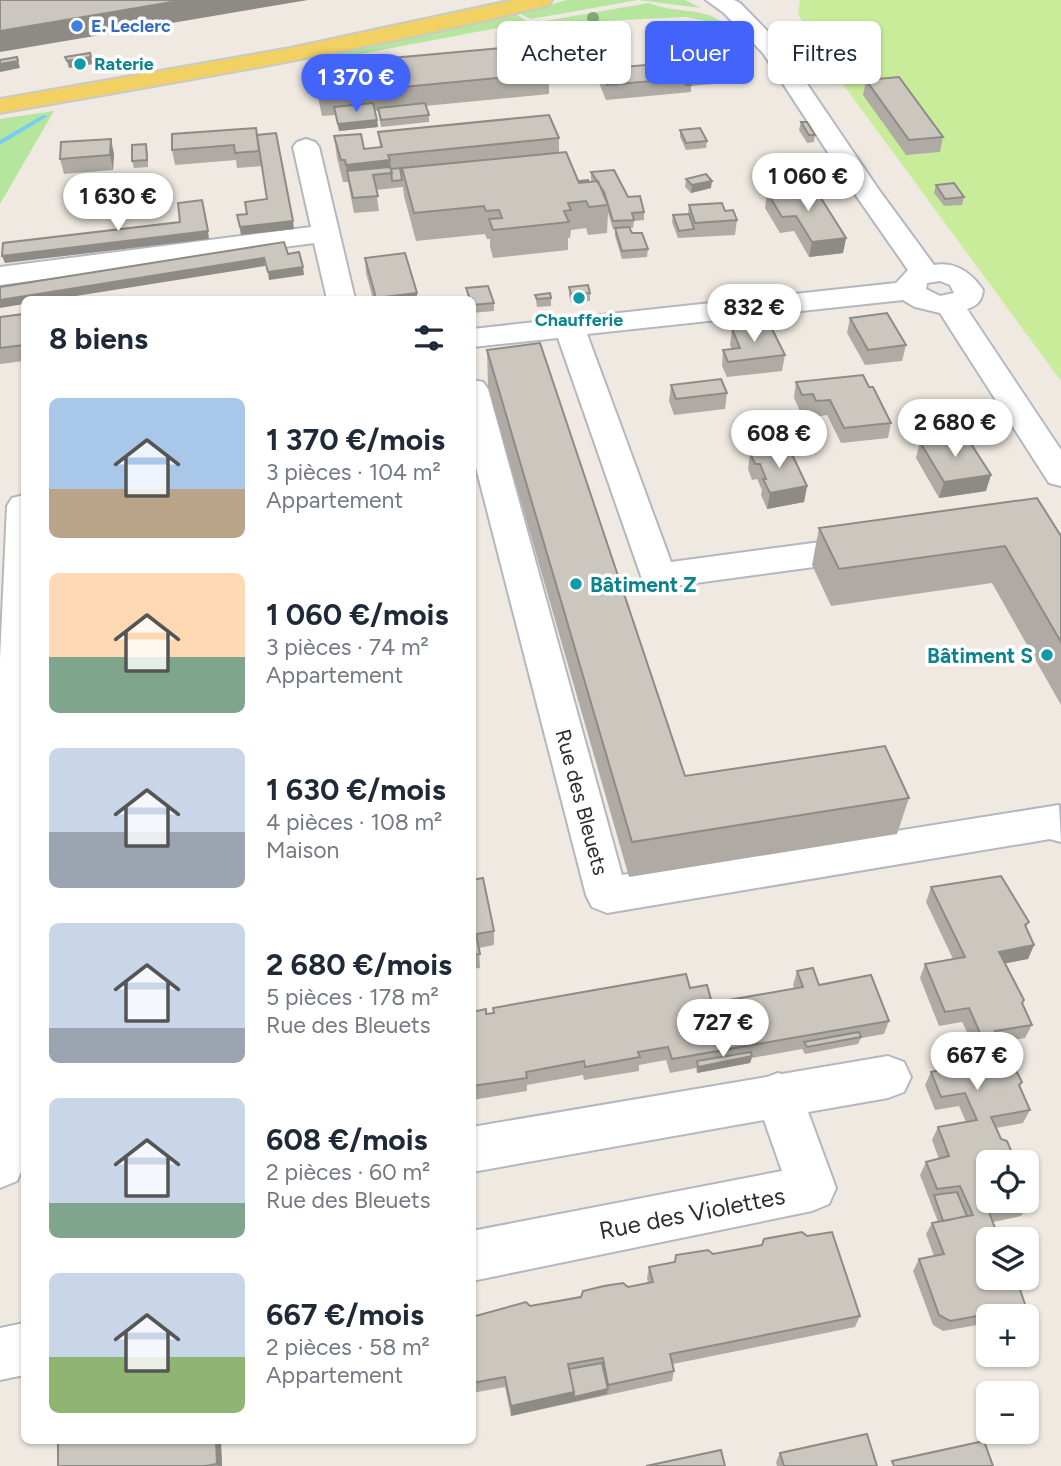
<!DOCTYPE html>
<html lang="fr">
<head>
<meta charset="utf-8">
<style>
  :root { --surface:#fff; --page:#f6f6f7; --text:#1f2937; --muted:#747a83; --accent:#4264fb }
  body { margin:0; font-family:Figtree,sans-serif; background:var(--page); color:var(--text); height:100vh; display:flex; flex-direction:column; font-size:26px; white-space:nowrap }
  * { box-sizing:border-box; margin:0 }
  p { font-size:23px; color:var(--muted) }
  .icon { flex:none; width:38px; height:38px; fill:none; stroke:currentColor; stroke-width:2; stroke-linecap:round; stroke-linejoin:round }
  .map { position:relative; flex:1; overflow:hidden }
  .sheet { position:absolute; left:21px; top:296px; width:455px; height:1148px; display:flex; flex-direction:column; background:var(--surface); border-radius:10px; box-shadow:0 2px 5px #0004 }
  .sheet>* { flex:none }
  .hud { position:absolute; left:497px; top:21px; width:458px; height:63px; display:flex; gap:14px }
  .tools { position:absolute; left:976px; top:1150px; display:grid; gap:14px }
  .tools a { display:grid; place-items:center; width:63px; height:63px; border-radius:10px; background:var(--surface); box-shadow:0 2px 5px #0004; font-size:35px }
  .price { position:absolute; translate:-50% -60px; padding:0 16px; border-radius:24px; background:#fff; color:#222; font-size:23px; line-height:46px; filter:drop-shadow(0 2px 4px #0008) }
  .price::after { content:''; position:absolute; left:50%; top:42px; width:21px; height:16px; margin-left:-10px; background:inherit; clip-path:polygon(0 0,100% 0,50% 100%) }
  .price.active { background:var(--accent); color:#fff }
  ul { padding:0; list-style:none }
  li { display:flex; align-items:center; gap:21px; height:175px; padding:0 28px }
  li span { display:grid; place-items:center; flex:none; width:196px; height:140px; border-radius:10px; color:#555 }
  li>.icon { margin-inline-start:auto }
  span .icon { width:84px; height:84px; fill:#fffc; stroke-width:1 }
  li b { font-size:30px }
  h2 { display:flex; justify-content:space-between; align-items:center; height:84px; padding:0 28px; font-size:30px }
  .tag { padding:0 24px; border-radius:10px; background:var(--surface); box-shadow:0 2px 5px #0004; font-size:24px; line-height:63px }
  .tag.active { background:var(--accent); color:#fff }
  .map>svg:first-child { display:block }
  .green { fill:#b6e59e }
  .pitch { fill:#c9ec9a }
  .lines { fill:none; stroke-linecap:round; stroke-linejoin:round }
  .stream { fill:#75cff0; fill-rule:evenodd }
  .minor-casing { stroke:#b4b7c1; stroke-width:4 }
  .major-casing { stroke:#c9c9c9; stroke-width:4 }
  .minor { fill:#fff; fill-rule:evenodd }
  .major { fill:#f2d163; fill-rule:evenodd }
  .tree { fill:#84a574 }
  .wall { fill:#afaba4 }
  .shaded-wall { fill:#8e8b86 }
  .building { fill:#cbc7bf; stroke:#8e8b86; stroke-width:2 }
  .shop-dot { fill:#3f7fe0; stroke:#fff; stroke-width:2.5 }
  .culture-dot { fill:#0f9aa8; stroke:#fff; stroke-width:2.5 }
  .labels { text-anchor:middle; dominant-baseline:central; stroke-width:7; stroke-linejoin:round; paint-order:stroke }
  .far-shop-label { font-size:18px; font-weight:bold; fill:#366cbe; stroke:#fff; text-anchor:start }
  .far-culture-label { font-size:18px; font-weight:bold; fill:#0d838f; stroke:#fff; text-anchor:start }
  .culture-label { font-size:21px; font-weight:bold; fill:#0d838f; stroke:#fff; text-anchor:start }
  .street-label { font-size:21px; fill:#2e2e2e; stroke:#fff }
  .near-street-label { font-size:24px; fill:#2e2e2e; stroke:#fff }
</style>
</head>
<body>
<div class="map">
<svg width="1061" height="1466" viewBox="0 0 1061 1466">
  <rect width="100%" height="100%" fill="#efe9e1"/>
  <path class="green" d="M567,0H685L701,8L638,0L531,19L522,15V13Z
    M649,3C674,14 705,6 725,25L686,17L521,25Z
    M509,9L528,22L329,60L320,49Z
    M54,111L0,204V119Z"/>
  <path class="pitch" d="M800,0H1061V381L837,76L798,14Z"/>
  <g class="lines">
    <path class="stream" d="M43,115L48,116L0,145V140Z"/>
    <g class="minor-casing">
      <path id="minor" d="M706,0H734L740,3L780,44L879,190L934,265C955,261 972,273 983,290C982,301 977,306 967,309L1061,450V486L1049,483L940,313L915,307L903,300L587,334L671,562L866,536L878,540L883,548L878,556L866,560L659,588L647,585L641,576L558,338L472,347V329L896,283L908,270L855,194L763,53L724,13ZM940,281L950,285L954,293L940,296L926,289L927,283Z
        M306,139L315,142L319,147L355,299H327L314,243L0,285V267L311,227L293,147L297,142Z
        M472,380L483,382L488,389L622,875L1059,805L1061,842L1050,839L607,913L592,907L586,895L472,452Z
        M24,495V1165L17,1181L0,1188V659L7,506L12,498Z
        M888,1056L904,1062L911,1077L904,1092L888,1098L808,1112L836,1188L829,1204L812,1211L472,1281V1231L782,1171L764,1120L472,1172V1127L767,1077L778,1073L782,1074Z
        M24,1323V1375L0,1380V1328Z"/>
    </g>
    <g class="major-casing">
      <path id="major" d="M513,0H552L549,5C368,50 184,81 0,113V99L290,48Z"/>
    </g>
    <use href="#minor" class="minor"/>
    <use href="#major" class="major"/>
  </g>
  <circle class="tree" cx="593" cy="18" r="6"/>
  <path class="wall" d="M573,34L630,38L629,45L577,51L573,41Z
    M803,46H809L815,54L813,62H808L802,53Z
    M683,55L749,66L748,81L691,86V92L606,100L599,83L600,69L682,68Z
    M348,62L549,73V94L425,106L429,115V122L381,127L378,111H375L378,127L339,131L335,115L322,116L318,97L316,76L349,72Z
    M866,80L943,137L940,152L906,155L863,95Z
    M801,122L815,135L814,142L807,143L799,130Z
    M680,130L707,141L706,148L686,150L680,137Z
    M378,132L559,138V153L578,181L592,182L591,179V172L628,197L644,212V220L634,221L633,228H629L632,233L648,249L647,257L622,259L615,236V229H613L608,213L607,233L588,235L586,228L571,230L570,238H568V250L493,258L490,247V239H487L485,234L416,241L404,196L403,187L376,190L379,211L354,213L348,182H343L337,158L334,136L364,149L380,147Z
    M257,135L294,229L241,235L237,215L247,214L267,199L262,166L237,168L236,160L175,165L172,150Z
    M148,151V167L134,168L132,161Z
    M114,154L113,170L64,174L60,159Z
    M686,179L711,188L691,193L685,187Z
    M936,185L964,197L962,205L944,206L934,193Z
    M767,192L846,238L843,253L809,257L794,231L780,233L765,208Z
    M689,205L725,210L737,220L735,235L678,238L672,222L673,215L688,214Z
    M365,258L417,293V299H373L366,273Z
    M569,287L590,293V301L571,302L569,295Z
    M466,288L494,303V311L472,313V299H468Z
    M535,295L551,298V306L537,307Z
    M24,314V361L0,364V317Z
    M850,318L906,345L902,361L865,365L847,333Z
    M732,329L785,355L782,371L727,377L722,366L723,350L732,349L730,345Z
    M487,350L685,776L909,798L897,834L629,877L488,387Z
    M796,382L869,387L891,423L888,438L841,443L827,415L813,417L810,410L800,411L794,398Z
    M671,385L727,393L725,409L674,415L669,401Z
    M920,442L986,491L939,498L916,458Z
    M750,453L807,486L804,502L767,509L761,495L762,490L757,479L752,480L748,469Z
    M819,528L1061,536V705L992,583L831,606L812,565Z
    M472,880L494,931V945L479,948L480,968L472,969Z
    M931,887L1029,922L1026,927L1034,945L1028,959L1005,963L1032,1025L1025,1038L999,1042L1003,1050L1022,1082L1019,1087L1030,1110L1023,1123L996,1128L989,1162L1029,1204L1021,1216L993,1222L1026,1307L1019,1316H989V1323L943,1331L933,1325L913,1271L919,1259L934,1256L926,1234L932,1223L938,1222L920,1175L926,1162L939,1159L932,1140L938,1127L966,1122L959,1106L935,1110L925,1085L931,1072L944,1069L938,1054L944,1040L969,1036L962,1022L939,1026L920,978L925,964L953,959L926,902Z
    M797,971L819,985L889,1021L884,1034L861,1038L858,1044L805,1054L802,1049L752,1058L750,1063L697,1073L696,1068L670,1073L666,1060L639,1065V1071L584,1080L583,1075L527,1085V1091L472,1100V1012L486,1014L690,988L712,1003L795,989L793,985Z
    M713,1254L860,1316L855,1327L673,1364L674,1371L672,1381L511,1416L505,1387L472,1393V1317L648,1283L647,1278L649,1267Z
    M58,1440H234L221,1443L222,1466H58Z
    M780,1453L877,1466H777L776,1462Z"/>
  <path class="shaded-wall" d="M184,0H308L0,52V31Z
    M630,38L629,45L577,51V43Z
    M815,54L813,62H808L809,55Z
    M91,57L93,64L69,68L67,61Z
    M18,61L20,68L0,72V64Z
    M377,120L378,127L339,131L338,124Z
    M111,139L114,154L113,170L110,155Z
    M390,160L391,174L373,175L347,172L346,165Z
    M712,181L711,188L691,193L692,185Z
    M293,221L294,229L241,235L240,227Z
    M208,231L209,239L5,263L2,256Z
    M846,238L843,253L809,257L812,242Z
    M264,258L265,266L57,299H24V304L0,308V300Z
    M303,267L304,275L269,280L268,272Z
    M417,293V299H376V298Z
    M991,475L986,491L939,498L944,482Z
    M807,486L804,502L767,509L770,493Z
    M1034,945L1028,959L992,966L999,952Z
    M752,1056L750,1063L697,1073L698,1067Z
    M608,1389L607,1394L511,1416V1406L574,1392Z
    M216,1440H220L221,1443L222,1466H218L217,1464Z"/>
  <path class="building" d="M0,0H184L0,31Z
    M625,29L630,38L577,43L573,34Z
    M536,45L549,73L320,95L316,76L351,72L348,62Z
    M803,46H809L815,54L809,55Z
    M740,50L749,66L692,71L683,55Z
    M90,53L91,57L67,61L65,57Z
    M17,57L18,61L0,64V60Z
    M679,62L687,78L607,85L600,69Z
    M682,68H683L691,85H686L687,78Z
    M899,77L943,137L909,140L866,80Z
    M373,103L377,120L338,124L334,107Z
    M425,103L429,115L381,120L378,108Z
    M549,115L559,138L388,155L390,160L346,165L345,160H341L334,136L361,134L364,149L382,147L378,132Z
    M801,122H807L815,135H809Z
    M256,128L259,151L235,153L234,145L172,150V134Z
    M700,128L707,141L686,143L680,130Z
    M276,133L293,221L240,227L237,215L247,214L245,202L267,199L257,135Z
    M111,139L110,155L60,159L61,142Z
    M146,144L147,160L132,161V145Z
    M566,152L579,183L598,181L608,205L589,207L586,201L568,203L571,210L564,211L569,222L493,230L489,219L502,218L499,210L486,211L484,206L414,213L402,168Z
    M390,167L392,173L373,175L378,196L353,198L347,171Z
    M400,168L402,180L392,181L391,169Z
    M614,170L628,197L640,196L644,212L632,213L634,220L613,221L604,192L591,172Z
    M706,174L712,181L692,185L686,179Z
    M588,180L589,182L579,183L578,181Z
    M954,183L964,197L945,199L936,185Z
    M814,187L846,238L812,242L796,216L782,217L767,192Z
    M202,200L208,231L2,256L3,243L180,222L178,203Z
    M722,203L725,211L733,210L737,220L695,223L689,205Z
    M689,214L694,229L679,231L673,215Z
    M629,227L632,233H642L648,249L622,251L615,228Z
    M284,242L288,254L299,252L303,267L268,272L264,258L0,300V287Z
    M405,253L417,293L376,298L365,258Z
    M588,285L590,293L571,294L569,287Z
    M488,286L494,303L472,305V299H470L466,288Z
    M550,293L551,298L537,299L535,295Z
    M291,297V299H267Z
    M887,313L906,345L868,350L850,318Z
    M24,314V345L0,348V317Z
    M770,325L785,355L728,362L723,350L740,348L732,329Z
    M540,343L685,776L885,746L909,798L632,842L487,350Z
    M863,375L869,387H873L891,423L844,428L830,400L816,401L813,394L802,395L796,382Z
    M721,379L727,393L676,399L671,385Z
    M966,436L991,475L944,482L920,442Z
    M789,448L807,486L770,493L763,479H766L760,464H755L750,453Z
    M1037,498L1061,536V642L1005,546L839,569L819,528Z
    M1001,876L1029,922L1025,925L1034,945L999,952L1024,1000L1022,1003L1032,1025L995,1031L1003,1050L1007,1053L1022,1082L1019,1085L1030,1110L991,1117L1001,1139L1007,1141L1016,1162H989V1200H1027L1029,1204L989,1212L998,1236L1005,1239H989V1278H1016L1026,1307L950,1321L939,1315L919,1259L944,1254L932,1223L973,1215L960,1186L937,1189L926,1162L949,1156L938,1127L977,1120L965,1093L941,1097L931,1072L955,1067L944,1040L980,1033L969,1008L945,1012L925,964L965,957L931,887Z
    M483,878L494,931L476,934L480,954L472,955V880Z
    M813,968L819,985L871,975L889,1021L672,1059L668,1047L638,1052L640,1057L585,1067L584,1061L526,1072L527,1078L472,1086V1012L486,1009V1014L494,1013L493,1008L686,974L690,988L707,985L712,1003L803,987L797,971Z
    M859,1032L861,1037L807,1047L804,1042Z
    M751,1052L752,1056L698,1067L697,1061Z
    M957,1192L967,1216L943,1221L934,1195Z
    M802,1232L807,1236L832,1232L860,1316L670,1354L674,1371L608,1385L603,1358L568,1364L574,1392L511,1406L505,1377L472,1383V1317L526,1302L530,1306L581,1297L583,1291L604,1286L623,1283L628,1287L653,1282L649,1267L675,1262L676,1255L708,1250L713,1254L762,1245L764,1239Z
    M602,1363L608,1389L574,1397V1392L569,1369Z
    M867,1434L877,1466H784L780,1453Z
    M58,1440H216L217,1464L205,1466H58Z
    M984,1441L993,1466H894L892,1461Z
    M721,1450L725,1466H646Z"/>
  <circle class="shop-dot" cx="77" cy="26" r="7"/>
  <g class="culture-dot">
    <circle cx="80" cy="64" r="7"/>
    <circle cx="579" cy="298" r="7"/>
    <circle cx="576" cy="584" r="7"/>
    <circle cx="1047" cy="655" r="7"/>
  </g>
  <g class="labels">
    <g class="far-shop-label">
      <text x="91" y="26">E. Leclerc</text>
    </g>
    <g class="far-culture-label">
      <text x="94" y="64">Raterie</text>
      <text x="579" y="320" text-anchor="middle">Chaufferie</text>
    </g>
    <g class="culture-label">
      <text x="590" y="584">Bâtiment Z</text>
      <text x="1033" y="655" text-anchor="end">Bâtiment S</text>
    </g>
    <g class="street-label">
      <text transform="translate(582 802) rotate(75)">Rue des Bleuets</text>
    </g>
    <g class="near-street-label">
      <text transform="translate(692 1213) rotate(-11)">Rue des Violettes</text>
    </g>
  </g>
</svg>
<div class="tools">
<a><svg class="icon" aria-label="locate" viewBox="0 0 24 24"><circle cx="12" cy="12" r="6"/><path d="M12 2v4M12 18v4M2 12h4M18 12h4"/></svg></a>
<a><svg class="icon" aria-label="layers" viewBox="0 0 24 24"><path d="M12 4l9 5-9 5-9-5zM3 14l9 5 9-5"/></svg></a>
<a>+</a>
<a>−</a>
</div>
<b class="price active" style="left:356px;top:114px">1 370 €</b>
<b class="price" style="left:808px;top:213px">1 060 €</b>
<b class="price" style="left:118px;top:233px">1 630 €</b>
<b class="price" style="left:754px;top:344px">832 €</b>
<b class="price" style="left:955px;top:459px">2 680 €</b>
<b class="price" style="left:779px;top:470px">608 €</b>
<b class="price" style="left:723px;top:1059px">727 €</b>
<b class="price" style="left:977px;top:1092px">667 €</b>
<div class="hud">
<a class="tag">Acheter</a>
<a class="tag active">Louer</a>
<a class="tag">Filtres</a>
</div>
<section class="sheet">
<h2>8 biens<svg class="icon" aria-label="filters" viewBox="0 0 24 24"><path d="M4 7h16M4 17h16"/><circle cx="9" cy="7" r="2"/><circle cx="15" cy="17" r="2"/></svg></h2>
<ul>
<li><span style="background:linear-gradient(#a9c7e8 65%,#b9a48a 0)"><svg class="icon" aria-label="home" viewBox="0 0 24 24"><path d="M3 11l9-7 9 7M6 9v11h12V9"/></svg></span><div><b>1 370 €/mois</b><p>3 pièces · 104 m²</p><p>Appartement</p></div></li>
<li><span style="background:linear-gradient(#ffd9b3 60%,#7fa58c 0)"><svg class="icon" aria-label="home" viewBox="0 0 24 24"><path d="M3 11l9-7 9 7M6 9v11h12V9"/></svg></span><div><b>1 060 €/mois</b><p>3 pièces · 74 m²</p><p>Appartement</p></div></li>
<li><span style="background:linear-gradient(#c9d6e8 60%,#9aa5b1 0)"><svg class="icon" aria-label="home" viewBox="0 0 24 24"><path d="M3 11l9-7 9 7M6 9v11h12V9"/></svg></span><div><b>1 630 €/mois</b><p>4 pièces · 108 m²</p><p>Maison</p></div></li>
<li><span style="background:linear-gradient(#c9d6e8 75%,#9aa5b1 0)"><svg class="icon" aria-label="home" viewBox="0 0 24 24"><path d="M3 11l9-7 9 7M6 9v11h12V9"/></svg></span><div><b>2 680 €/mois</b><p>5 pièces · 178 m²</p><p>Rue des Bleuets</p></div></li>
<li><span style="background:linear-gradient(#c9d6e8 75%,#7fa58c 0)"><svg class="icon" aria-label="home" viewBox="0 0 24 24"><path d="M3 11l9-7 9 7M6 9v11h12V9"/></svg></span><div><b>608 €/mois</b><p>2 pièces · 60 m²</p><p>Rue des Bleuets</p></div></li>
<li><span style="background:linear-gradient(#c9d6e8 60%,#8fb573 0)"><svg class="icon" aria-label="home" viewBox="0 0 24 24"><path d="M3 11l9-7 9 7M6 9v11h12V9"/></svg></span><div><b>667 €/mois</b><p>2 pièces · 58 m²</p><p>Appartement</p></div></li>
</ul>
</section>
</div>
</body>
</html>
